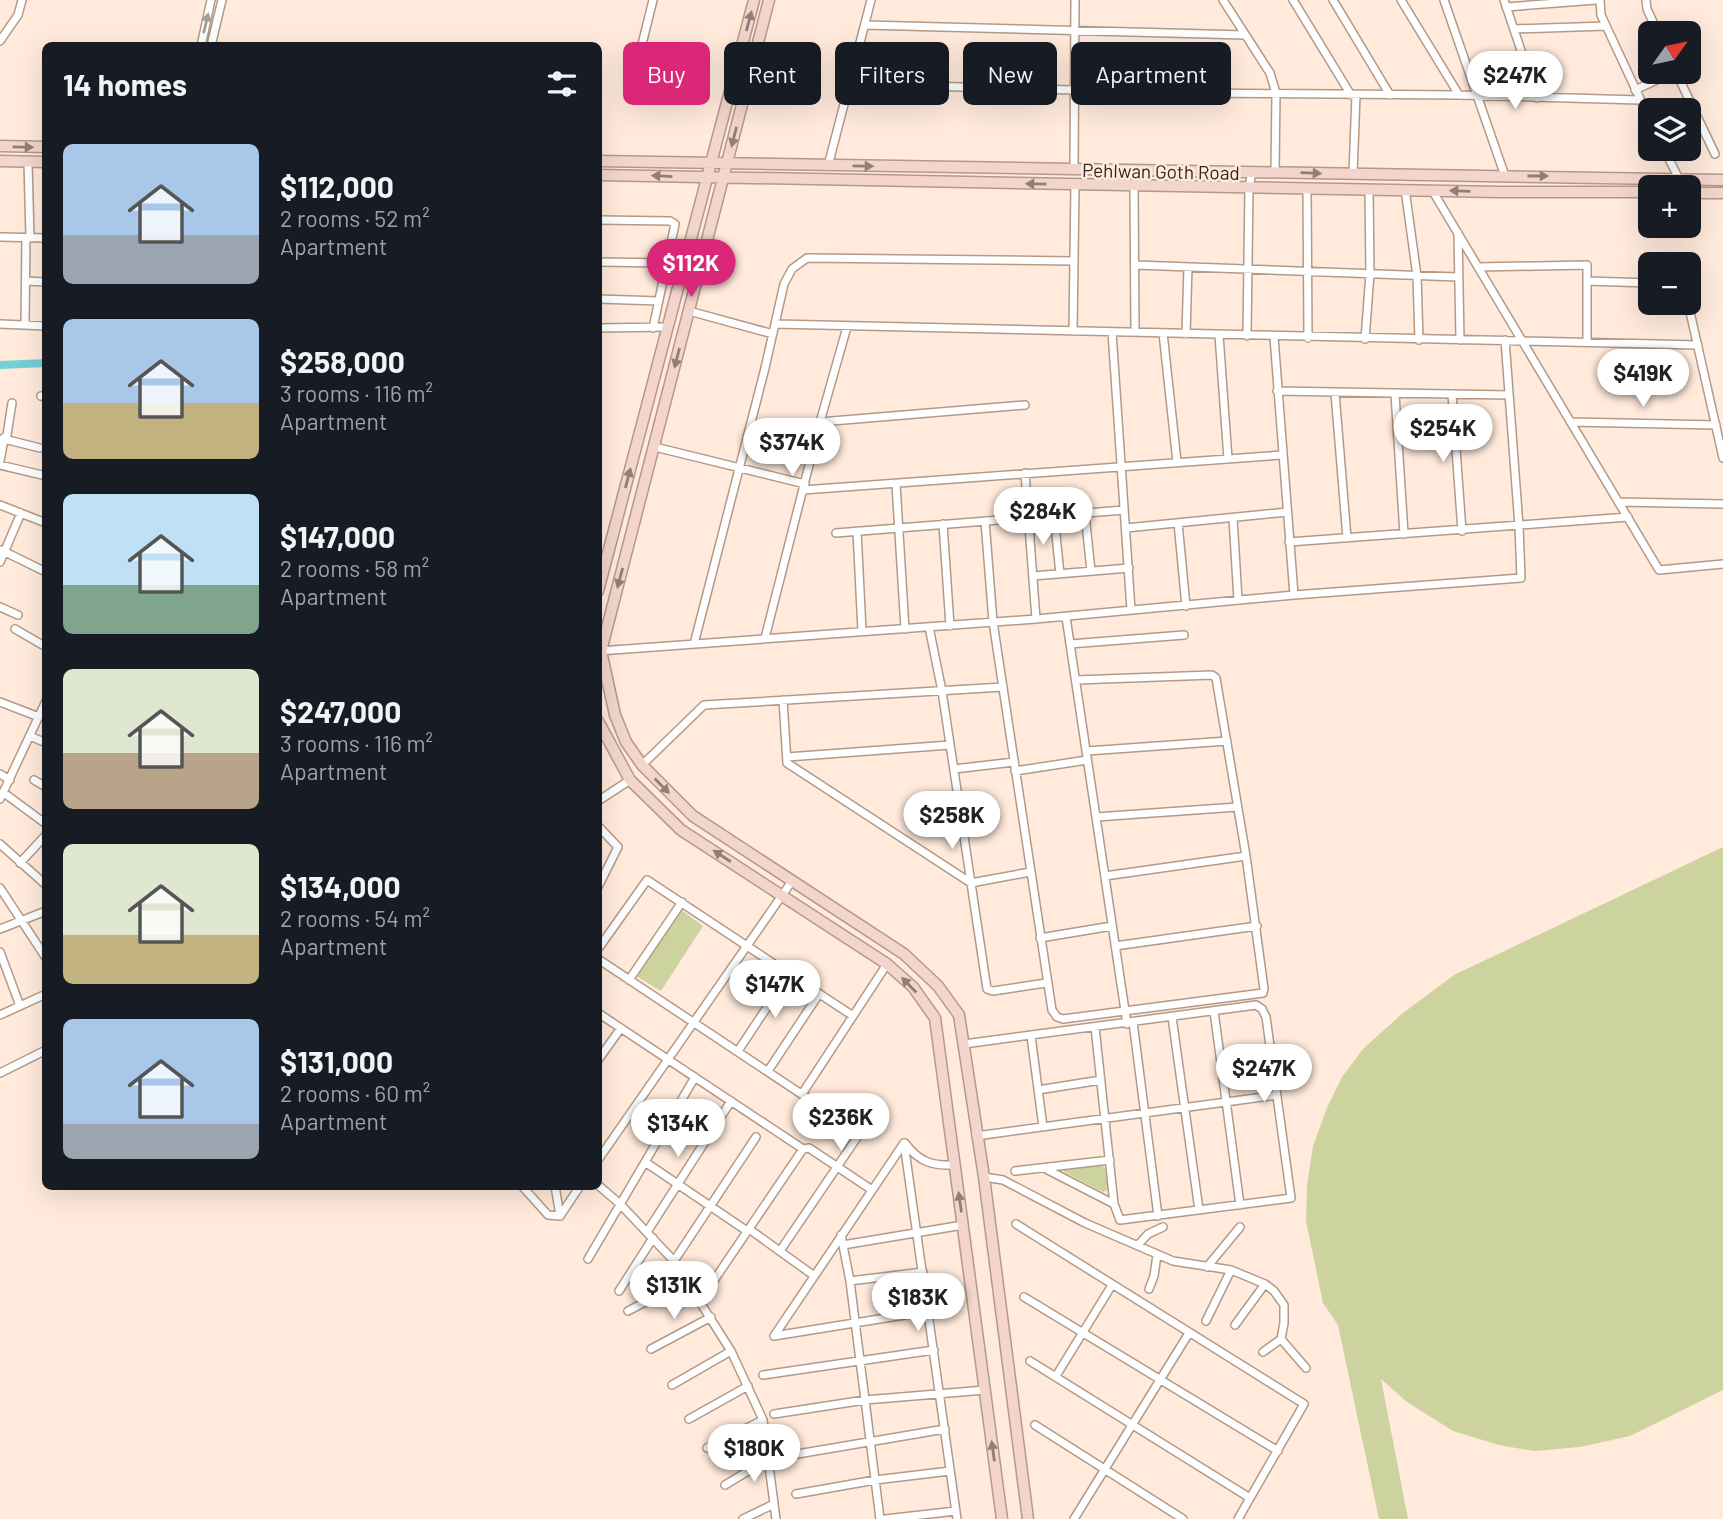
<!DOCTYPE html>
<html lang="en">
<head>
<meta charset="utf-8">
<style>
  :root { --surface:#171b24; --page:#20242c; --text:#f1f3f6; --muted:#9ea1a6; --accent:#db2777 }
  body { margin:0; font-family:Barlow,sans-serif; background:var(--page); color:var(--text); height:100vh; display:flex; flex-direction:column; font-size:26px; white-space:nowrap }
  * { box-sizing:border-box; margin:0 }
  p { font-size:23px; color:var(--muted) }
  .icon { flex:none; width:38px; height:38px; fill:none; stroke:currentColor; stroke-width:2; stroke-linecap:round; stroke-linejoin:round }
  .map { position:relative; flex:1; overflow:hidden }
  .panel { position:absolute; left:42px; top:42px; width:560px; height:1148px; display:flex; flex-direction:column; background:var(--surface); border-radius:10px; box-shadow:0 7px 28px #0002 }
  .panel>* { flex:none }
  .guide { position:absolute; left:623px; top:42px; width:665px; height:63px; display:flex; gap:14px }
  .needle { width:46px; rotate:57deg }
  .controls { position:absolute; left:1638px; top:21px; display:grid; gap:14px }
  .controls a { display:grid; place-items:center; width:63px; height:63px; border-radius:10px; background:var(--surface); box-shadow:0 7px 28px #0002; font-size:35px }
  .price { position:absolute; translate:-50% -60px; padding:0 16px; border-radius:24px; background:#fff; color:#222; font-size:23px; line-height:46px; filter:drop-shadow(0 2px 4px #0008) }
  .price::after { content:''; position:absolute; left:50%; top:42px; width:21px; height:16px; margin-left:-10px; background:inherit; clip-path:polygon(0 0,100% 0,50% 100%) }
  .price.on { background:var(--accent); color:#fff }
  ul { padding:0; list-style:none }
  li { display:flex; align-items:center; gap:21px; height:175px; padding:0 21px }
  li span { display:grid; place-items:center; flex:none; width:196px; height:140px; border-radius:10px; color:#555 }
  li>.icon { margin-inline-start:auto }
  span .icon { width:84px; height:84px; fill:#fffc; stroke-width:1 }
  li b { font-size:30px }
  h2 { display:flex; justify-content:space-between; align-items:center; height:84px; padding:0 21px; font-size:30px }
  .pill { padding:0 24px; border-radius:10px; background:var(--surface); box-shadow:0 7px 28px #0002; font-size:24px; line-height:63px }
  .pill.on { background:var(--accent); color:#fff }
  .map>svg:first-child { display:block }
  .green { fill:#cdd39f }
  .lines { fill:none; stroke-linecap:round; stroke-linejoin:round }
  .canal { stroke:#73d0d5; stroke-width:8 }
  .street-casing { stroke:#b29a88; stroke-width:10 }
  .secondary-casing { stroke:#b29a88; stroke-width:13 }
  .street { stroke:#fff; stroke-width:7 }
  .secondary { stroke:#f3d5cd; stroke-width:10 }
  .oneway { fill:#927e77 }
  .oneway2 { fill:#a29e9b }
  .labels { text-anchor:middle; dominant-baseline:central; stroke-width:5; stroke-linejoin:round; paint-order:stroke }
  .street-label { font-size:19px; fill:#312721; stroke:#ffeadb }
</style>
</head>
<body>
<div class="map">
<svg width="1723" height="1519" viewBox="0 0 1723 1519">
  <rect width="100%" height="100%" fill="#ffeadb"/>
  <path class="green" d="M1723,847V1390L1630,1436L1580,1447L1534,1451L1499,1445L1453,1431L1407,1402L1381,1379L1408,1519H1379L1338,1325L1323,1303L1306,1221L1307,1185L1313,1146L1327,1108L1342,1077L1363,1049L1403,1013L1454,975Z
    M676,906L703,926L661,991L633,974Z
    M1101,1164L1106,1170L1109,1189L1103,1192L1064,1172V1168Z"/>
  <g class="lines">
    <path class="canal" d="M0,365L46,363"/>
    <g class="street-casing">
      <path id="street" d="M1223,0L1270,73L1276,93L1275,171
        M1293,0L1351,95
        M1333,0L1390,95
        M1401,0L1459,95
        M1444,0L1505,176
        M1504,0L1537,98
        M1600,0L1601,15L1650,120
        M1646,0L1647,9L1658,33
        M1506,7L1596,0
        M865,25L1245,35
        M1514,29L1606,26
        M0,41L18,15L22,0
        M201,46L211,0
        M211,46L222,0
        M1676,72L1715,154
        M851,84L1187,93L1459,95L1640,100
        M1635,90L1674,72
        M629,97L653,0
        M1664,149L1679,179
        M28,161L30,238
        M828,166L871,0
        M1074,169L1075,0
        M1353,174L1356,95
        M1134,186L1135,332
        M1307,188L1308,338
        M1405,189L1417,276L1419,340
        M1432,190L1659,570L1723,564
        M598,220L670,221L675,224L653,328
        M1458,233L1460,340
        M0,237L46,238
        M598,262L668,263
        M1136,265L1458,277
        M1478,267L1587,265V342
        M26,281L46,282
        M1587,281L1650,283
        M598,299L659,301
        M1688,303L1723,458
        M689,311L773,334
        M0,324L46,326
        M776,324L1698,345
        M25,325L26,238
        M598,328L667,327
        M1073,331L1075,185
        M1112,332L1131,610
        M1163,333L1177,462
        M1186,334L1188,267
        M1219,335L1228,459
        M1247,336L1249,187L1252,172
        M1274,337L1294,595
        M1365,339L1370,274L1369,189
        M1277,391L1509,395
        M1335,393L1347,538
        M1395,394L1404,534
        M1452,394L1462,531
        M41,396L46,397
        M820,422L1025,405
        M1571,422L1716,425
        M0,441L7,435L12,403
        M655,447L805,484
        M0,461L4,439L40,448
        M0,465L46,476
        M1025,473L1036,619
        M896,484L905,629
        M803,490L1281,455
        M1619,502L1723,504
        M0,505L46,523
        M1085,514L1091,571
        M1054,516L1060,574
        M1233,518L1238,600
        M985,521L993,622L1052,1010L1057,1017L1063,1019L1263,993L1264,989L1246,856L1216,678L1212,675L1076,680
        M1178,523L1186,606
        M943,524L950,626
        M1126,528L1287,512
        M857,531L862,631
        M836,533L1124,510
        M1289,542L1628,517
        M1,550L46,572
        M0,562L21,513
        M1033,576L1129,568
        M0,607L18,615
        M1066,617L1127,1024
        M929,627L942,691L987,989L993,991L1046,983
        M15,629L46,647
        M765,638L820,422L847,327
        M694,644L765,368L784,284L792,269L807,258L1074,261
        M1070,644L1184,635
        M599,651L1036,619L1294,595L1521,578L1519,526L1505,340
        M783,700L787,763L971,883L1030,872
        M0,702L39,717
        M30,736L46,743
        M1087,751L1227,741
        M787,757L950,745
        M642,765L704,705L1003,687
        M954,769L1014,762
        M1015,771L1087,760
        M0,774L10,780
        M34,780L46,787
        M4,793L46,824
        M0,799L46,701
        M598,801L630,780
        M1096,817L1237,807
        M598,826L618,847L598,887
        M0,844L46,885
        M20,863L46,835
        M1105,876L1246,856
        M0,888L46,958
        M0,929L46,911
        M1040,938L1112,926
        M1115,946L1257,926
        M598,949L647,880L853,1016
        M0,952L20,1006
        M598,959L860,1133L780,1251
        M629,980L682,902
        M1214,1011L1240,1205
        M598,1013L803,1149L809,1148L872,1190
        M0,1015L46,994
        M1172,1017L1199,1210
        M1133,1022L1158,1216
        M1031,1036L1043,1127
        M964,1044L1256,1005L1262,1009L1266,1017L1291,1198L1120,1220L1114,1204L1095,1027
        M738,1051L789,974
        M598,1060L621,1028
        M768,1071L819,994
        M0,1073L46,1050
        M1038,1090L1101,1080
        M802,1094L887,964
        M976,1136L1277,1095
        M904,1143L957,1519
        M905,1143C919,1162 932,1166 955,1165
        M598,1160L792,881
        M645,1162L747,1231
        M1046,1169L1114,1204
        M1015,1171L1110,1160
        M984,1177L1003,1180L1085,1223L1173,1261L1231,1270L1265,1284L1274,1291L1284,1305V1323L1281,1339L1263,1352
        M598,1185L620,1204L674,1261L731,1351L763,1420L776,1519
        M522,1186L548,1215L560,1216
        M555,1186L560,1216
        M560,1216L580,1186
        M1016,1224L1304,1404L1238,1519
        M749,1229L813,1275
        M647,1232L731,1101
        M841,1235L850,1281L880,1519
        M843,1245L963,1225
        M1138,1245L1148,1234L1163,1227
        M588,1259L695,1077
        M674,1261L756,1137
        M1207,1267L1240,1227
        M850,1281L923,1272
        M1149,1289L1154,1276L1157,1255
        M619,1291L653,1238
        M1024,1297L1278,1451
        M700,1301L803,1149
        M628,1311L687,1280
        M1206,1321L1231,1270
        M1235,1325L1265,1284
        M774,1336L904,1143
        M774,1336L929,1311
        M1281,1339L1306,1368
        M651,1349L711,1317
        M1030,1361L1250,1498
        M763,1375L934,1350
        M1056,1376L1112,1285
        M672,1385L731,1351
        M774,1414L865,1400L985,1390
        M689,1419L748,1386
        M1035,1425L1183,1519
        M707,1448L763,1420
        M725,1485L768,1459L945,1429
        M796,1494L875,1480L950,1471
        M743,1519L774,1504
        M885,1519L956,1511
        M1074,1519L1189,1333"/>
    </g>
    <g class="secondary-casing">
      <path id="secondary" d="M769,0L601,651L615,715L626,742L642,765L693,816L904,954L938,986L959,1015L984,1177L1028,1519
        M0,146L46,147
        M0,161L46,162
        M598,161L1723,180
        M598,175L1499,192H1650
        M1689,193H1723
        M598,591L754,0
        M598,721L630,780L681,830L887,964L913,987L935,1018L1002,1519"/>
    </g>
    <use href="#street" class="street"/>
    <use href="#secondary" class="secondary"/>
  </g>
  <defs><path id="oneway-solid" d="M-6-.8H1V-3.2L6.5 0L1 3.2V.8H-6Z" transform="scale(1.75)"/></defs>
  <g class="oneway">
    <use href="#oneway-solid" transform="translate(749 21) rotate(-75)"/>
    <use href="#oneway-solid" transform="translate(734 137) rotate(104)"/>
    <use href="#oneway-solid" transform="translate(23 147) rotate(1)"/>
    <use href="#oneway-solid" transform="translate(863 166) rotate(1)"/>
    <use href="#oneway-solid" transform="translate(1311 173) rotate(2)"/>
    <use href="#oneway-solid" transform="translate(662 176) rotate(-177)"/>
    <use href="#oneway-solid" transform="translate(1538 176)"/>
    <use href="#oneway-solid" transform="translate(1036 184) rotate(-179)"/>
    <use href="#oneway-solid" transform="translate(1460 191) rotate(-178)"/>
    <use href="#oneway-solid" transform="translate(677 358) rotate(104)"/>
    <use href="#oneway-solid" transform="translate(628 478) rotate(-75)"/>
    <use href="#oneway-solid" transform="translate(620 578) rotate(105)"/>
    <use href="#oneway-solid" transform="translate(662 786) rotate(45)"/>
    <use href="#oneway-solid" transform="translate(722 856) rotate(-147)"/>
    <use href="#oneway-solid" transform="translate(909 985) rotate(-134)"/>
    <use href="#oneway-solid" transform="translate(960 1202) rotate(-98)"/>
    <use href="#oneway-solid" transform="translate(993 1451) rotate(-98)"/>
  </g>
  <use class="oneway2" href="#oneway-solid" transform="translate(206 23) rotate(-77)"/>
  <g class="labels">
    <g class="street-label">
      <text transform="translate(1161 171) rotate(1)">Pehlwan Goth Road</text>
    </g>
  </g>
</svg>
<div class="controls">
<a><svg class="needle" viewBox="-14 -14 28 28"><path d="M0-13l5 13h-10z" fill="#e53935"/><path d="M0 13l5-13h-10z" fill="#9ea1a6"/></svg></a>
<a><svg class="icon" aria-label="layers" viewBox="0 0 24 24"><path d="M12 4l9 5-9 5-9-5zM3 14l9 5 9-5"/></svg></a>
<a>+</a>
<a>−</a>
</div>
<b class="price" style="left:1515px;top:111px">$247K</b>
<b class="price on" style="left:691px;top:299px">$112K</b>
<b class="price" style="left:1643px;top:409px">$419K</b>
<b class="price" style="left:1443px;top:464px">$254K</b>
<b class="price" style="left:792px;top:478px">$374K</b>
<b class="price" style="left:1043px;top:547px">$284K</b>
<b class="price" style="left:952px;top:851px">$258K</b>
<b class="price" style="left:775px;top:1020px">$147K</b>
<b class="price" style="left:1264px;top:1104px">$247K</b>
<b class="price" style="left:841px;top:1153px">$236K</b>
<b class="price" style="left:678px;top:1159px">$134K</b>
<b class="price" style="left:674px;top:1321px">$131K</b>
<b class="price" style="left:918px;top:1333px">$183K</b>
<b class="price" style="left:754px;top:1484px">$180K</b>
<div class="guide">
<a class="pill on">Buy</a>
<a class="pill">Rent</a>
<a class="pill">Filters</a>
<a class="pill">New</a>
<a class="pill">Apartment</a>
</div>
<section class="panel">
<h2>14 homes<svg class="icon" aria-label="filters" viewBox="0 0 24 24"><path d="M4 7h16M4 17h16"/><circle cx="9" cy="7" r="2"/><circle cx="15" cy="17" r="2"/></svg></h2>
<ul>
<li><span style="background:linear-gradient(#a9c7e8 65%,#9aa5b1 0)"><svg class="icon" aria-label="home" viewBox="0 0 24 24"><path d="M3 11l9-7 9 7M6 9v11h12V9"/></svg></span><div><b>$112,000</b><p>2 rooms · 52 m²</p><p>Apartment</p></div></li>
<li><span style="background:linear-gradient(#a9c7e8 60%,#c2b280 0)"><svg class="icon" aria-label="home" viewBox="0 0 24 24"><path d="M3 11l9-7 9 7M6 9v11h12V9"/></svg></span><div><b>$258,000</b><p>3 rooms · 116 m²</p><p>Apartment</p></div></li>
<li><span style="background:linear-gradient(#bfe0f5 65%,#7fa58c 0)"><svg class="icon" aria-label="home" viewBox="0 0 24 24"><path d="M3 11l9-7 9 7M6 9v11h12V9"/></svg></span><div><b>$147,000</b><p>2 rooms · 58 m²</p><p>Apartment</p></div></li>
<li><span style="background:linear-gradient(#dfe7d0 60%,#b9a48a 0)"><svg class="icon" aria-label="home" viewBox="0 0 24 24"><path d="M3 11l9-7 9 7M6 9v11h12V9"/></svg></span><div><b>$247,000</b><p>3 rooms · 116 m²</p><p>Apartment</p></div></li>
<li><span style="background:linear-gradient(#dfe7d0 65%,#c2b280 0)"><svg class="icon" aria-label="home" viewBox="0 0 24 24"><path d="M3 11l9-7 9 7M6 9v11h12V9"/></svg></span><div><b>$134,000</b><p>2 rooms · 54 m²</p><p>Apartment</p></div></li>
<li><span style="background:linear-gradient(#a9c7e8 75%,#9aa5b1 0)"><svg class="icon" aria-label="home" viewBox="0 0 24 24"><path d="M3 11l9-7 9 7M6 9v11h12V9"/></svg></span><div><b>$131,000</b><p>2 rooms · 60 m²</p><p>Apartment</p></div></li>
</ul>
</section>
</div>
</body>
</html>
